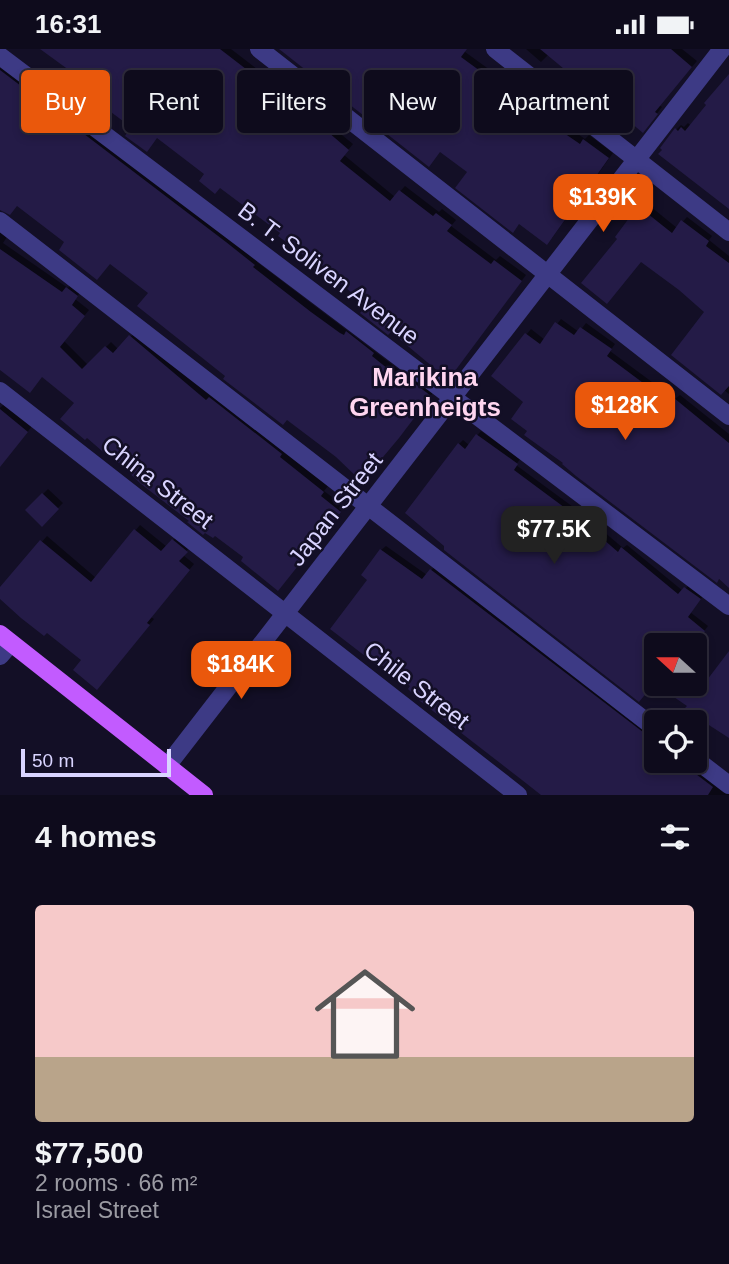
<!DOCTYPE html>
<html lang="en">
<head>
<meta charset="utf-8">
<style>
  :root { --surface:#0e0b1c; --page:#171425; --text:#f1f3f6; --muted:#9b9ba3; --line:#2e2b3b; --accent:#ea580c }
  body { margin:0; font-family:Helvetica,sans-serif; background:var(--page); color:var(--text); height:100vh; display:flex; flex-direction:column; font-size:26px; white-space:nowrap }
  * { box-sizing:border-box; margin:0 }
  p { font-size:23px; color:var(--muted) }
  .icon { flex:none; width:38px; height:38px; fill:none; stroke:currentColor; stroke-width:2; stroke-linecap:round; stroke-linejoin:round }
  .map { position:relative; height:746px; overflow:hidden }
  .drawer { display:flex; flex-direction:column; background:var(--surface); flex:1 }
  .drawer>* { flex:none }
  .banner { position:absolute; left:21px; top:21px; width:688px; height:63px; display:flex; gap:14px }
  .needle { width:46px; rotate:291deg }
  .fabs { position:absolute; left:644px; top:584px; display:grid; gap:14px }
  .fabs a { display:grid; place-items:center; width:63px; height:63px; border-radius:7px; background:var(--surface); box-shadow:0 4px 10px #0003,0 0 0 2px var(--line); font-size:35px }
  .scale { position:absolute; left:21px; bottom:18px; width:150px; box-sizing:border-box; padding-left:7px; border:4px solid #d9d4ff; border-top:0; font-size:19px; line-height:24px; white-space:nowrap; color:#d9d4ff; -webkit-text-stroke:5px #130f26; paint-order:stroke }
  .price { position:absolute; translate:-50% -60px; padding:0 16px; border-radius:14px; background:var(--accent); color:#fff; font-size:23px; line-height:46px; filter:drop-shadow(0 2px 4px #0008) }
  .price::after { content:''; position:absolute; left:50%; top:42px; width:21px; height:16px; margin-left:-10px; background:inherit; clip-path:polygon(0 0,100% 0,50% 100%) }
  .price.active { background:#222; color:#fff }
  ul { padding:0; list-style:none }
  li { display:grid; align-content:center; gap:14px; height:371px; padding:0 35px }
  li+li { border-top:2px solid var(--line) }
  li span { display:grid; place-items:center; height:217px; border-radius:7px; color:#555 }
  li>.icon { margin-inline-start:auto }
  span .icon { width:126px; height:126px; fill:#fffc; stroke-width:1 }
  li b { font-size:30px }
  h2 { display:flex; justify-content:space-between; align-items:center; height:84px; padding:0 35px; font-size:30px }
  .chip { padding:0 24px; border-radius:7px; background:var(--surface); box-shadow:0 4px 10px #0003,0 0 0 2px var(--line); font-size:24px; line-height:63px }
  .chip.active { background:var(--accent); color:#fff }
  .status { display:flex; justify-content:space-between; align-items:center; height:49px; padding:0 35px; background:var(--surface); direction:ltr }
  .status svg { height:19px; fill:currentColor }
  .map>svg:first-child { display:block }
  .shadow { fill:#0007 }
  .building { fill:#241b47 }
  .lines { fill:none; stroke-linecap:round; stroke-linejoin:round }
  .minor { stroke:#3d3a85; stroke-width:18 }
  .major { stroke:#c25bff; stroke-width:18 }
  .labels { text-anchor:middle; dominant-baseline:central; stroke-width:5; stroke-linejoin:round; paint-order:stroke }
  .street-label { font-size:24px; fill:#d9d4ff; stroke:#130f26 }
  .neighbourhood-label { font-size:26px; font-weight:bold; fill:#ffd6f0; stroke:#130f26 }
</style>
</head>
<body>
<div class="status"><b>16:31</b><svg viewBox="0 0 49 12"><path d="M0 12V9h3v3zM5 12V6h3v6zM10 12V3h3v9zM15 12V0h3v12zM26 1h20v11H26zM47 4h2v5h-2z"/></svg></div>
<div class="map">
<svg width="729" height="746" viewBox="0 0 729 746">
  <rect width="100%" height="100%" fill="#130f26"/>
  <path class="shadow" d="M43,0H231L288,44L285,49L324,77L327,74L353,95L344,106L395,148L405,137L439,163L442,160L456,171L451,177L496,211L500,207L526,226L453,323L207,125L157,88L134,78L75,23Z
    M282,0H461L490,21L488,24L523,50L525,48L585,90L589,86L613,104L552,189L440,101Z
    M526,0H682L697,12L659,56L662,58L648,76L577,29L549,5L541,13Z
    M0,13L258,210L257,213L316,258L411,330L415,326L435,341L404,382L337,406L228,327L151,243L110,213L67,193L18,155L0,159Z
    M729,27V158L676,81L681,76L684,78L688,74L691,77Z
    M645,153L677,179L687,168L712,187L709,191L729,207V345L724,341L707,262L617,187Z
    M0,183L7,188L3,194L68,239L72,234L82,241L75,250L89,261L64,292L88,316L111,293L119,301L135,283L212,347L215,344L328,437L324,442L344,457L283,535L215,484L191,471L77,353L42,326L0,314Z
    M561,270L579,283L586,274L615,295L610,302L675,350L680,346L729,385V538L530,382L526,353L493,326L531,280L545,291Z
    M5,354L33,376L0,417V359Z
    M481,382L520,410L516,416L584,466L623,499L627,496L683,542L690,535L704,546L690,563L708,577L693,597H656V634L459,395L463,391L469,396Z
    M48,440L63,454L42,475L27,461Z
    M140,476L167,498L178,486L191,497L183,506L194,515L151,568L154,570L102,633L84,611L0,547V541L47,487L96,529Z
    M386,497L427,526L436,516L656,685V712H691L729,743V746H544L422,650L412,637L369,530L381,501Z
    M729,605V687L695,635V620L710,631Z"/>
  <path class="building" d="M40,0H220L285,50L282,54L318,81L321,77L349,101L340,112L390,152L399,141L433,167L436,164L452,176L447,182L491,215L494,211L522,232L449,330L445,328L391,283L388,286L360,264L367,256L341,235L338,239L307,214L310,211L278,187L280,184L220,139L215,145L199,132L204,125L157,89L147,103L125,87L131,78L68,31L73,24Z
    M279,0H467L461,8L487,27L485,30L580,95L583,90L609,109L547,196L519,175L513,184L455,139L467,123L440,103L429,118Z
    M540,0H671L692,18L655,63L658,65L643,84L605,52L601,57L572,32L575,29Z
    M0,21L226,193L255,216L253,218L311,263L340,284L344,286L346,282L374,304L372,307L393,324L406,334L409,330L431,347L399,389L362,433L336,408L287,371L283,376L223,330L225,327L137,257L148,244L110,215L97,231L59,201L64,193L17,157L10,166L0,161Z
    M729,25V160L658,105L662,101L660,99L675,79L678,82L681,78L685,82L706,56L704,54Z
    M638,157L672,184L681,171L709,192L706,197L729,214V337L721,346L671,306L704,263L679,241L641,213L607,255L581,234L617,190L615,188Z
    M0,200L62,243L66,238L78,247L72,256L85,267L60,298L82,320L105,297L113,304L129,286L206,351L209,348L268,394L282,405L280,408L324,443L321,447L341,463L278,542L241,512L243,508L215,487L213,489L205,484L203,486L187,473L189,472L141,435L110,406L109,408L87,389L85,391L60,370L74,354L42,328L30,344L0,321Z
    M555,273L574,286L580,278L612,300L607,307L670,354L674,349L729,394V539L719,530L717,534L576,427L562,415L563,414L524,386L527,382L511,370L523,353L491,327L525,284L540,295Z
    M0,360L28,383L0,418Z
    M476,385L518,415L514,421L580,470L618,503L621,498L678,545L684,538L701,550L688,568L705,582L694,597H676L656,582V597H651L656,601V632L639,653L444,501V497L405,464L458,394L465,400Z
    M42,444L59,460L42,478L25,461Z
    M134,480L161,502L172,490L188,503L179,512L190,521L147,574L150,576L97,641L73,621L81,611L47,584L44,587L21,569L0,550V538L40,491L91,533Z
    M380,500L422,530L430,520L656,693V712L684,713L688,719L713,738L708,746H541L522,731L420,652L408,640L410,637L380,615L378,617L330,580L367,531L361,526Z
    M729,602V689L684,660L687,657L655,635H704Z"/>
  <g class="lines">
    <path class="minor" d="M259,0L729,367
      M495,0L729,183
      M0,7L729,557
      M0,172L656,680
      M0,342L518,746
      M0,607L11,594
      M695,710L729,736
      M167,717L722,0"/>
    <path class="major" d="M0,585L204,746"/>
  </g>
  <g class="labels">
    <g class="street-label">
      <text transform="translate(329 224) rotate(37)">B. T. Soliven Avenue</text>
      <text transform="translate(158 433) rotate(38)">China Street</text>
      <text transform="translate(335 460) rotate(-52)">Japan Street</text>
      <text transform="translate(417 636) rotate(38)">Chile Street</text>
    </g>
    <g class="neighbourhood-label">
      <text x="425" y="328">Marikina<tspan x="425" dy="30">Greenheigts</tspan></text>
    </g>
  </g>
</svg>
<div class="fabs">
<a><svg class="needle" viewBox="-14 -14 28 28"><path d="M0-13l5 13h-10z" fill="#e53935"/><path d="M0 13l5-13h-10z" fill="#9b9ba3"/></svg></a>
<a><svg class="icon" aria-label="locate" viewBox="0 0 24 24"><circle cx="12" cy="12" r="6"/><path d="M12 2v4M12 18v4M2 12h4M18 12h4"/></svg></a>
</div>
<div class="scale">50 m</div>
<b class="price" style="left:603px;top:185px">$139K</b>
<b class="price" style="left:625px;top:393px">$128K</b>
<b class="price active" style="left:554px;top:517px">$77.5K</b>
<b class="price" style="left:241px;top:652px">$184K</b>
<div class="banner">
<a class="chip active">Buy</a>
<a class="chip">Rent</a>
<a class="chip">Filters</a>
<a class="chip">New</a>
<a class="chip">Apartment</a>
</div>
</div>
<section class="drawer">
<h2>4 homes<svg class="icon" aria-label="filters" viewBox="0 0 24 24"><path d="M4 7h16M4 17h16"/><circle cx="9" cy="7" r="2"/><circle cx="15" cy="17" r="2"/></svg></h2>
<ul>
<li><span style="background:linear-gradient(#f6c9c9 70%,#b9a48a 0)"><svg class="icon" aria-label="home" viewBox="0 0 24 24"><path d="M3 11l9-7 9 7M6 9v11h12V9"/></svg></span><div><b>$77,500</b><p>2 rooms · 66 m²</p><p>Israel Street</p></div></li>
</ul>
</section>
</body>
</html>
